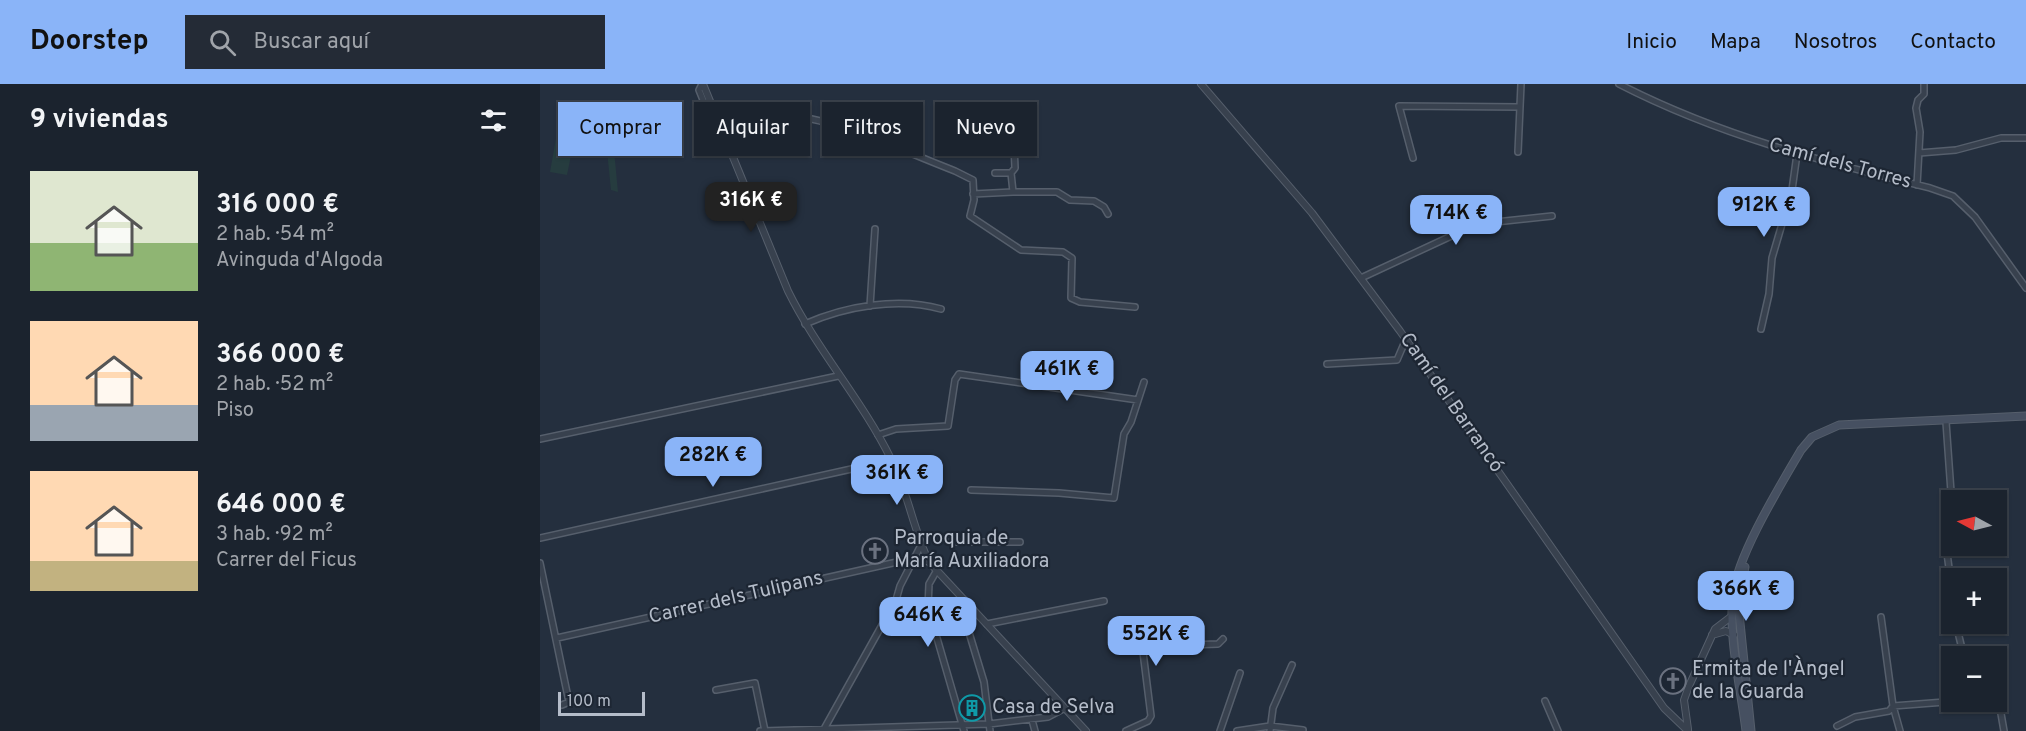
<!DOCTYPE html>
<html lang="es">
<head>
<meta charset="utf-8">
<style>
  :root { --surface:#1b232e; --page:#242b36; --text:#f1f3f6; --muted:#a0a4aa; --line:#39404a; --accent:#8ab4f8 }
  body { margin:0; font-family:Overpass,sans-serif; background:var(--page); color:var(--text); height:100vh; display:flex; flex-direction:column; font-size:22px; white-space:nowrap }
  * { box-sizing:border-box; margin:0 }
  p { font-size:20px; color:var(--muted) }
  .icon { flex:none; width:33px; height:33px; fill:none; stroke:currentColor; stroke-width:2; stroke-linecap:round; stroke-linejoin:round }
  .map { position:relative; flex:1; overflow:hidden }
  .panel { display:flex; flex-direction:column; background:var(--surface); width:540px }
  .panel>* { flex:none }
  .top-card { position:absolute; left:18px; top:18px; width:570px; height:54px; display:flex; gap:12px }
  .needle { width:39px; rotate:277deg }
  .tools { position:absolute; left:1401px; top:406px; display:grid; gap:12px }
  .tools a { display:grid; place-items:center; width:66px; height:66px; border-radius:0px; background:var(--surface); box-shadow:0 2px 4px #0004,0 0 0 2px var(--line); font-size:30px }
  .scale { position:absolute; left:18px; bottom:15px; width:87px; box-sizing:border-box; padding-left:6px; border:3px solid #b4bcc9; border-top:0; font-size:16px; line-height:21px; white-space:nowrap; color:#b4bcc9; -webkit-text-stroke:4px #1d2633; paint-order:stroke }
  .price { position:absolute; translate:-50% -51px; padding:0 14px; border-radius:12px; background:var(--accent); color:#111; font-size:20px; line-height:39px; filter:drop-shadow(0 2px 3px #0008) }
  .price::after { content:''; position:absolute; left:50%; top:36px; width:18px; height:14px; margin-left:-9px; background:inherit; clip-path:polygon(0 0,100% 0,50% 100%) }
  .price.selected { background:#222; color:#fff }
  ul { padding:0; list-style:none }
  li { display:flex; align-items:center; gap:18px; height:150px; padding:0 30px }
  li span { display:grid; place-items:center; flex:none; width:168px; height:120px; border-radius:0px; color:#555 }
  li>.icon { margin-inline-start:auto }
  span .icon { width:72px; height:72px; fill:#fffc; stroke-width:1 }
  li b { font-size:26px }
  h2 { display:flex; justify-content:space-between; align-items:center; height:72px; padding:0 30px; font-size:26px }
  .tag { padding:0 21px; border-radius:0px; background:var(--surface); box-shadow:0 2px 4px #0004,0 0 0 2px var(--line); font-size:21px; line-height:54px }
  .tag.selected { background:var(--accent); color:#111 }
  header { display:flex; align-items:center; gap:36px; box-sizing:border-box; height:84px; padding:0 30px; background:var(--accent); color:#111 }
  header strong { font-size:28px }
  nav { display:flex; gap:33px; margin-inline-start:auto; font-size:21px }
  .search { width:420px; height:54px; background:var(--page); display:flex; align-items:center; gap:15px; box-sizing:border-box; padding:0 21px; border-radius:0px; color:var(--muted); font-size:22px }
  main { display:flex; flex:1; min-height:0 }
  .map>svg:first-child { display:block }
  .green { fill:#263c3f }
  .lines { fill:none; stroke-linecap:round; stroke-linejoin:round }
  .minor-casing { stroke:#565f6c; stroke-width:8 }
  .tertiary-casing { stroke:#565f6c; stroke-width:8 }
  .secondary-casing { stroke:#565f6c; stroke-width:9 }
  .minor { stroke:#38414e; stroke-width:5 }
  .tertiary { stroke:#38414e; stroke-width:6 }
  .secondary { stroke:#465061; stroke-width:7 }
  .labels { text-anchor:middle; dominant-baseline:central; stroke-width:4.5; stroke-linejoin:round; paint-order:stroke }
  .street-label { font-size:20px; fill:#b4bcc9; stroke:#1d2633 }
  .poi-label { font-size:20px; fill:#b4bcc9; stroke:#1d2633; text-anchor:start }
</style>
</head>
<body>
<header>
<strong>Doorstep</strong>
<div class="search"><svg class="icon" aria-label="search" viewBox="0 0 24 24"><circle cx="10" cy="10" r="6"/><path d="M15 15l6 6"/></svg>Buscar aquí</div>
<nav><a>Inicio</a><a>Mapa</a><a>Nosotros</a><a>Contacto</a></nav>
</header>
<main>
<section class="panel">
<h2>9 viviendas<svg class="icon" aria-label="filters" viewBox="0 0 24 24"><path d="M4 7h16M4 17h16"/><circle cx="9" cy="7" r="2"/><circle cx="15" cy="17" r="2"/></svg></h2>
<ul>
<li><span style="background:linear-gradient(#dfe7d0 60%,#8fb573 0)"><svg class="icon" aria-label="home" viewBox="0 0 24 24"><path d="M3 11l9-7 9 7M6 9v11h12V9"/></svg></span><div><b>316 000 €</b><p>2 hab. · 54 m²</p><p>Avinguda d'Algoda</p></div></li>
<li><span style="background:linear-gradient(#ffd9b3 70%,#9aa5b1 0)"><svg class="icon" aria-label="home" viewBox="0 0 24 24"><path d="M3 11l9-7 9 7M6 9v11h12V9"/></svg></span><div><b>366 000 €</b><p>2 hab. · 52 m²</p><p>Piso</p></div></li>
<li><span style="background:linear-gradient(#ffd9b3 75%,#c2b280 0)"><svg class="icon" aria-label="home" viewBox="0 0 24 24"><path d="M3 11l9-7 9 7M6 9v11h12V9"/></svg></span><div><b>646 000 €</b><p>3 hab. · 92 m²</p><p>Carrer del Ficus</p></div></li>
</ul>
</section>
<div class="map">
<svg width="1486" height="647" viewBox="0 0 1486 647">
  <rect width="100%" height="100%" fill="#242f3e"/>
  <path class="green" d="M16,54L34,57L27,91L10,88Z
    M74,66L78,108L71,106L67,67Z"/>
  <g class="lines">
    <g class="minor-casing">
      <path id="minor" d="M162,0L159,6L176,48
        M1079,0C1180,52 1281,77 1390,104L1413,112L1435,133L1486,204
        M176,31C267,18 332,55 415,87L433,96L434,116L430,132L481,166L523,168L532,174L531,214L540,218L595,223
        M474,61L475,84L471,89L473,108H517L530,116L554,117L564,123L568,130
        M978,68L981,0
        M1379,69L1416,66L1461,54H1486
        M873,74L859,22L980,23
        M455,89H471
        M1377,101L1380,48L1376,24L1378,16L1384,10V0
        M433,110L473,108
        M821,194L937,140L1012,132
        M330,222L335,145
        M265,240C306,222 358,213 401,225
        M1221,245L1229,210L1232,174L1252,106L1257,70
        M787,280L857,276L866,255
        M1406,338L1411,408L1404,446L1412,507
        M338,351L356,345L408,342L415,296L419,290L598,316
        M0,355L298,292
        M431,406L519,409L574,414L584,350L591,338L604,298
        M0,454L352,376
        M410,458H480
        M0,479L29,618L22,621
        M397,486L389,500L388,523L424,647
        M427,518L424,532L444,598L450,647
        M447,540L564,517
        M1416,540L1424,573
        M17,554L375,474L389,478
        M1456,601L1464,647
        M176,606L215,599L225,647
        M1005,617L1018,647
        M492,636L495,647
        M1297,642L1315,633L1349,627L1353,622L1341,533
        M284,645L356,516L360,502L381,461
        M220,647L449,640L508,633L525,624
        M586,647L608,637L611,632L603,568L619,562L678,560L683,555
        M680,647L700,589
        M697,647L730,642L763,646
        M730,647L733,624L752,581
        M1360,647L1353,622L1405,618"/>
    </g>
    <g class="tertiary-casing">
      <path id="tertiary" d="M163,0L248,207C277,266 322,316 351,375C368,408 373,445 389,478L546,647
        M661,0L772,129L860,247L1124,624L1148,647
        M1172,551L1186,547L1194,551
        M1148,645L1144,616L1149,602L1175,545L1192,532"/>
    </g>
    <g class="secondary-casing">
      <path id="secondary" d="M1205,483L1198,519L1211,647
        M1206,647C1201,605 1188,552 1193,510C1198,470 1240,402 1261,366L1272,353L1299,341L1486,332"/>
    </g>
    <use href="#minor" class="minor"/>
    <use href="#tertiary" class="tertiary"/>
    <use href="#secondary" class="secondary"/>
  </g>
  <defs>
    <g id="church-ring" transform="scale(1.35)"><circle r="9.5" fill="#1d2633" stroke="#6b7280" stroke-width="1.5"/><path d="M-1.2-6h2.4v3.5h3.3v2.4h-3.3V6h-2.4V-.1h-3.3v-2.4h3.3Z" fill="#6b7280"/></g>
    <g id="building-ring" transform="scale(1.35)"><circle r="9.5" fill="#1d2633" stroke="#0f9aa8" stroke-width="1.5"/><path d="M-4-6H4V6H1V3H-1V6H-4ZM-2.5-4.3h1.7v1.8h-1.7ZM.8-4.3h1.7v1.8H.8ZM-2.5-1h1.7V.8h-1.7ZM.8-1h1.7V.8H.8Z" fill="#0f9aa8"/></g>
  </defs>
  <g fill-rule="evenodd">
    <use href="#church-ring" x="335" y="467"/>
    <use href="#church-ring" x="1133" y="597"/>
    <use href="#building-ring" x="432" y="624"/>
  </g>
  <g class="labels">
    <g class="street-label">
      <text transform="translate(1300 80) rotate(15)">Camí dels Torres</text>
      <text transform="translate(911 319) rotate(55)">Camí del Barrancó</text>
      <text transform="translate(196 514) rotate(-13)">Carrer dels Tulipans</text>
    </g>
    <g class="poi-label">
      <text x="354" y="455">Parroquia de<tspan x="354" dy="23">María Auxiliadora</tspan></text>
      <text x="1152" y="586">Ermita de l'Àngel<tspan x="1152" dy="23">de la Guarda</tspan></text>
      <text x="452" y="624">Casa de Selva</text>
    </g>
  </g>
</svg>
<div class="tools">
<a><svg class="needle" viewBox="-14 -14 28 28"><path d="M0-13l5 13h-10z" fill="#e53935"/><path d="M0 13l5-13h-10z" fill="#a0a4aa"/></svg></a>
<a>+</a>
<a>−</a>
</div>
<div class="scale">100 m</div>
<b class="price selected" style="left:211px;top:149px">316K €</b>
<b class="price" style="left:1224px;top:154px">912K €</b>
<b class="price" style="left:916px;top:162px">714K €</b>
<b class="price" style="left:527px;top:318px">461K €</b>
<b class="price" style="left:173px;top:404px">282K €</b>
<b class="price" style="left:357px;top:422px">361K €</b>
<b class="price" style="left:1206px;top:538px">366K €</b>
<b class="price" style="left:388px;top:564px">646K €</b>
<b class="price" style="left:616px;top:583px">552K €</b>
<div class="top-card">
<a class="tag selected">Comprar</a>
<a class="tag">Alquilar</a>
<a class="tag">Filtros</a>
<a class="tag">Nuevo</a>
</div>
</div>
</main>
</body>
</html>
